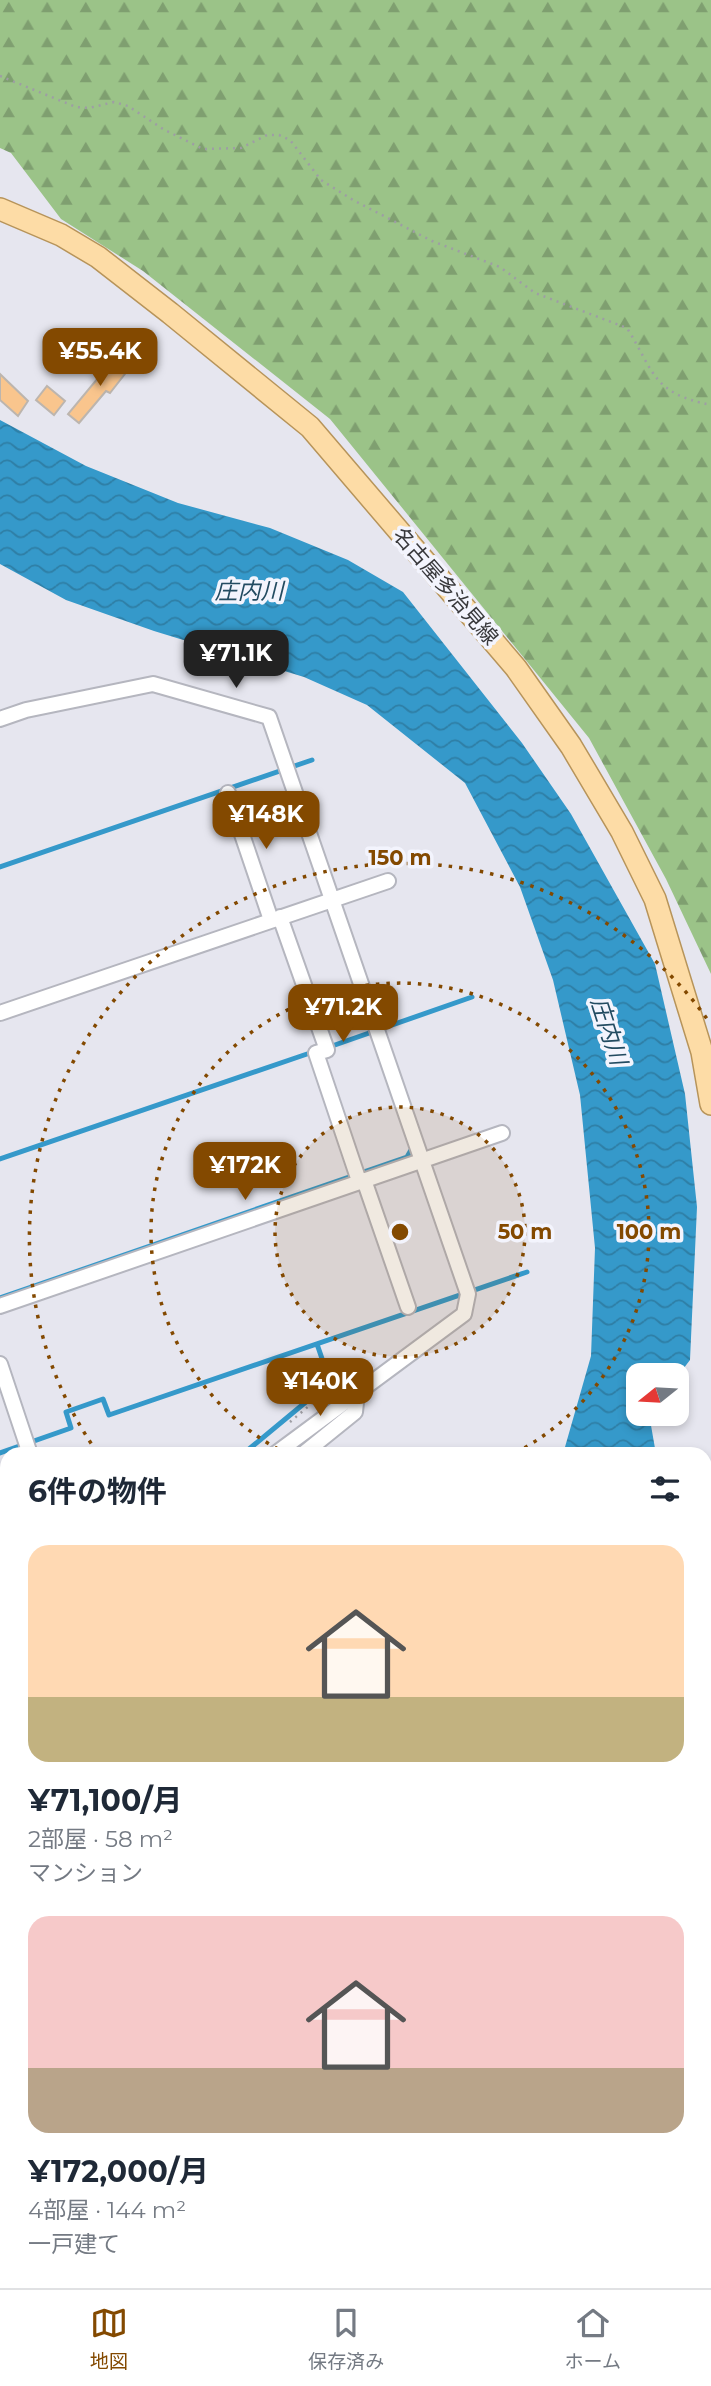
<!DOCTYPE html>
<html lang="ja">
<head>
<meta charset="utf-8">
<style>
  :root { --surface:#fff; --page:#f2f2f3; --text:#1f2937; --muted:#747a83; --line:#e0e1e3; --accent:#834900 }
  body { margin:0; font-family:Montserrat,"Noto Sans JP",sans-serif; background:var(--page); color:var(--text); height:100vh; display:flex; flex-direction:column; font-size:26px; white-space:nowrap }
  * { box-sizing:border-box; margin:0 }
  p { font-size:23px; color:var(--muted) }
  .icon { flex:none; width:38px; height:38px; fill:none; stroke:currentColor; stroke-width:2; stroke-linecap:round; stroke-linejoin:round }
  .map { position:relative; flex:1; overflow:hidden }
  .drawer { position:absolute; left:0px; top:1447px; width:712px; height:842px; display:flex; flex-direction:column; background:var(--surface); border-radius:21px 21px 0 0; box-shadow:0 4px 10px #0003 }
  .drawer>* { flex:none }
  .needle { width:46px; rotate:252deg }
  .buttons { position:absolute; left:626px; top:1363px; display:grid; gap:14px }
  .buttons a { display:grid; place-items:center; width:63px; height:63px; border-radius:14px; background:var(--surface); box-shadow:0 4px 10px #0003; font-size:35px }
  .price { position:absolute; translate:-50% -60px; padding:0 16px; border-radius:14px; background:var(--accent); color:#fff; font-size:23px; line-height:46px; filter:drop-shadow(0 2px 4px #0008) }
  .price::after { content:''; position:absolute; left:50%; top:42px; width:21px; height:16px; margin-left:-10px; background:inherit; clip-path:polygon(0 0,100% 0,50% 100%) }
  .price.on { background:#222; color:#fff }
  ul { padding:0; list-style:none }
  li { display:grid; align-content:center; gap:14px; height:371px; padding:0 28px }
  li span { display:grid; place-items:center; height:217px; border-radius:21px; color:#555 }
  li>.icon { margin-inline-start:auto }
  span .icon { width:126px; height:126px; fill:#fffc; stroke-width:1 }
  li b { font-size:30px }
  h2 { display:flex; justify-content:space-between; align-items:center; height:84px; padding:0 28px; font-size:30px }
  .tab-bar { display:flex; justify-content:space-around; align-items:center; height:98px; border-top:2px solid var(--line); background:var(--surface); font-size:19px; color:var(--muted) }
  .tab-bar a { display:grid; justify-items:center; gap:4px }
  .tab-bar .on { color:var(--accent) }
  .map>svg:first-child { display:block }
  .forest { fill:url(#forest-firs) }
  .water { fill:url(#water-waves) }
  .lines { fill:none; stroke-linecap:round; stroke-linejoin:round }
  .stream { stroke:#3599ca; stroke-width:5 }
  .river { stroke:#3599ca; stroke-width:30 }
  .building { fill:#f9c58d; stroke:#bcb5ae; stroke-width:2 }
  .street-casing { stroke:#b5b6bf; stroke-width:18 }
  .primary-casing { stroke:#b7945a; stroke-width:24 }
  .path { stroke:#9e9ea4; stroke-width:2.5; stroke-dasharray:2 5; stroke-linecap:butt }
  .street { stroke:#fff; stroke-width:14 }
  .primary { stroke:#fddca6; stroke-width:21 }
  .ring { fill:none; stroke:#834900; stroke-width:3.5; stroke-dasharray:3.5 7 }
  .labels { text-anchor:middle; dominant-baseline:central; stroke-width:7; stroke-linejoin:round; paint-order:stroke }
  .street-label { font-size:21px; fill:#38383b; stroke:#f3f4fd }
  .water-label { font-size:23px; font-style:italic; fill:#234b61; stroke:#f3f4fd }
  .centre { fill:#834900; stroke:#f3f4fd; stroke-width:3.5 }
  .ring-label { font-size:21px; text-anchor:middle; font-weight:bold; fill:#834900; stroke:#f3f4fd; stroke-width:7; stroke-linejoin:round; paint-order:stroke }
</style>
</head>
<body>
<div class="map">
<svg width="711" height="2288" viewBox="0 0 711 2288">
  <defs>
    <pattern id="forest-firs" width="22" height="20" patternUnits="userSpaceOnUse" patternTransform="scale(1.75)"><rect width="22" height="20" fill="#9bc388"/><path d="M5 1l3.5 6h-7zM16 11l3.5 6h-7z" fill="#7f9f70"/></pattern>
    <pattern id="water-waves" width="16" height="10" patternUnits="userSpaceOnUse" patternTransform="scale(1.75)"><rect width="16" height="10" fill="#3599ca"/><path d="M0 5q4-4 8 0t8 0" fill="none" stroke="#2e7ea5"/></pattern>
  </defs>
  <rect width="100%" height="100%" fill="#e6e6ef"/>
  <path class="forest" d="M0,0H711V974L666,879L589,738L330,419L143,271L61,219L11,153L0,148Z"/>
  <path class="water" d="M0,420L86,466L178,503L270,528L348,560L403,592L522,743L571,814L655,964L685,1094L697,1207L690,1360L677,1377L639,1376V1414H649L656,1454H563L591,1356L595,1248L580,1095L553,980L520,887L465,783L367,705L304,677L154,631L66,600L0,564Z
    M223,2282H342L339,2288H219Z"/>
  <g class="lines">
    <path class="stream" d="M0,867L312,760
      M332,1046L472,997
      M0,1159L307,1054
      M0,1298L407,1157L411,1150
      M0,1453L71,1428L66,1412L103,1399L109,1415L527,1272
      M243,1454L330,1382L317,1344"/>
    <path class="river" d="M705,2232L711,2227
      M641,2288L647,2282"/>
  </g>
  <path class="building" d="M120,355L132,365L110,393L106,391L79,423L68,414L103,372L105,374Z
    M0,374L28,401L18,416L0,400Z
    M47,386L65,401L54,415L36,400Z"/>
  <g class="lines">
    <g class="street-casing">
      <path id="street" d="M0,719L26,710L153,684L269,717L468,1294L464,1314L275,1454
        M228,793L271,920
        M280,917L327,1050L316,1053L359,1181
        M0,1013L388,881
        M364,1180L408,1307
        M0,1306L502,1133
        M0,1364L30,1454
        M303,1454L355,1412L357,1393
        M0,1598L7,1596
        M0,1988L2,1982"/>
    </g>
    <g class="primary-casing">
      <path id="primary" d="M0,209L61,235L98,257L170,313L310,427L516,668L571,746L622,832L655,899L702,1052L711,1104"/>
    </g>
    <path class="path" d="M0,76L76,107L89,108L114,102L128,106L163,129L203,149L241,148L267,135H279L290,140L321,180L353,200L432,241L500,267L535,293L627,328C655,373 652,393 711,405
      M290,1422L330,1388
      M251,1454L260,1446"/>
    <use href="#street" class="street"/>
    <use href="#primary" class="primary"/>
  </g>
  <circle cx="400" cy="1232" r="125" fill="#834900" fill-opacity=".12"/>
  <g class="ring">
    <circle cx="400" cy="1232" r="125"/>
    <path d="M287 1454A249 249 0 1 1 513 1454"/>
    <path d="M97 1452A374 374 0 1 1 710 1023"/>
  </g>
  <g class="labels">
    <g class="street-label">
      <text transform="translate(446 586) rotate(49)">名古屋多治見線</text>
    </g>
    <g class="water-label">
      <text x="249" y="591">庄内川</text>
      <text transform="translate(609 1031) rotate(72)">庄内川</text>
    </g>
  </g>
  <circle cx="400" cy="1232" r="10" class="centre"/>
  <g class="ring-label">
    <text x="400" y="865">150 m</text>
    <text x="525" y="1239">50 m</text>
    <text x="649" y="1239">100 m</text>
  </g>
</svg>
<div class="buttons">
<a><svg class="needle" viewBox="-14 -14 28 28"><path d="M0-13l5 13h-10z" fill="#e53935"/><path d="M0 13l5-13h-10z" fill="#747a83"/></svg></a>
</div>
<b class="price" style="left:100px;top:388px">¥55.4K</b>
<b class="price on" style="left:236px;top:690px">¥71.1K</b>
<b class="price" style="left:266px;top:851px">¥148K</b>
<b class="price" style="left:343px;top:1044px">¥71.2K</b>
<b class="price" style="left:245px;top:1202px">¥172K</b>
<b class="price" style="left:320px;top:1418px">¥140K</b>
<section class="drawer">
<h2>6件の物件<svg class="icon" aria-label="filters" viewBox="0 0 24 24"><path d="M4 7h16M4 17h16"/><circle cx="9" cy="7" r="2"/><circle cx="15" cy="17" r="2"/></svg></h2>
<ul>
<li><span style="background:linear-gradient(#ffd9b3 70%,#c2b280 0)"><svg class="icon" aria-label="home" viewBox="0 0 24 24"><path d="M3 11l9-7 9 7M6 9v11h12V9"/></svg></span><div><b>¥71,100/月</b><p>2部屋 · 58 m²</p><p>マンション</p></div></li>
<li><span style="background:linear-gradient(#f6c9c9 70%,#b9a48a 0)"><svg class="icon" aria-label="home" viewBox="0 0 24 24"><path d="M3 11l9-7 9 7M6 9v11h12V9"/></svg></span><div><b>¥172,000/月</b><p>4部屋 · 144 m²</p><p>一戸建て</p></div></li>
</ul>
</section>
</div>
<nav class="tab-bar">
<a class="on"><svg class="icon" aria-label="map" viewBox="0 0 24 24"><path d="M3 6l6-2 6 2 6-2v14l-6 2-6-2-6 2zM9 4v14M15 6v14"/></svg>地図</a>
<a><svg class="icon" aria-label="saved" viewBox="0 0 24 24"><path d="M7 4h10v16l-5-4-5 4z"/></svg>保存済み</a>
<a><svg class="icon" aria-label="home" viewBox="0 0 24 24"><path d="M3 11l9-7 9 7M6 9v11h12V9"/></svg>ホーム</a>
</nav>
</body>
</html>
